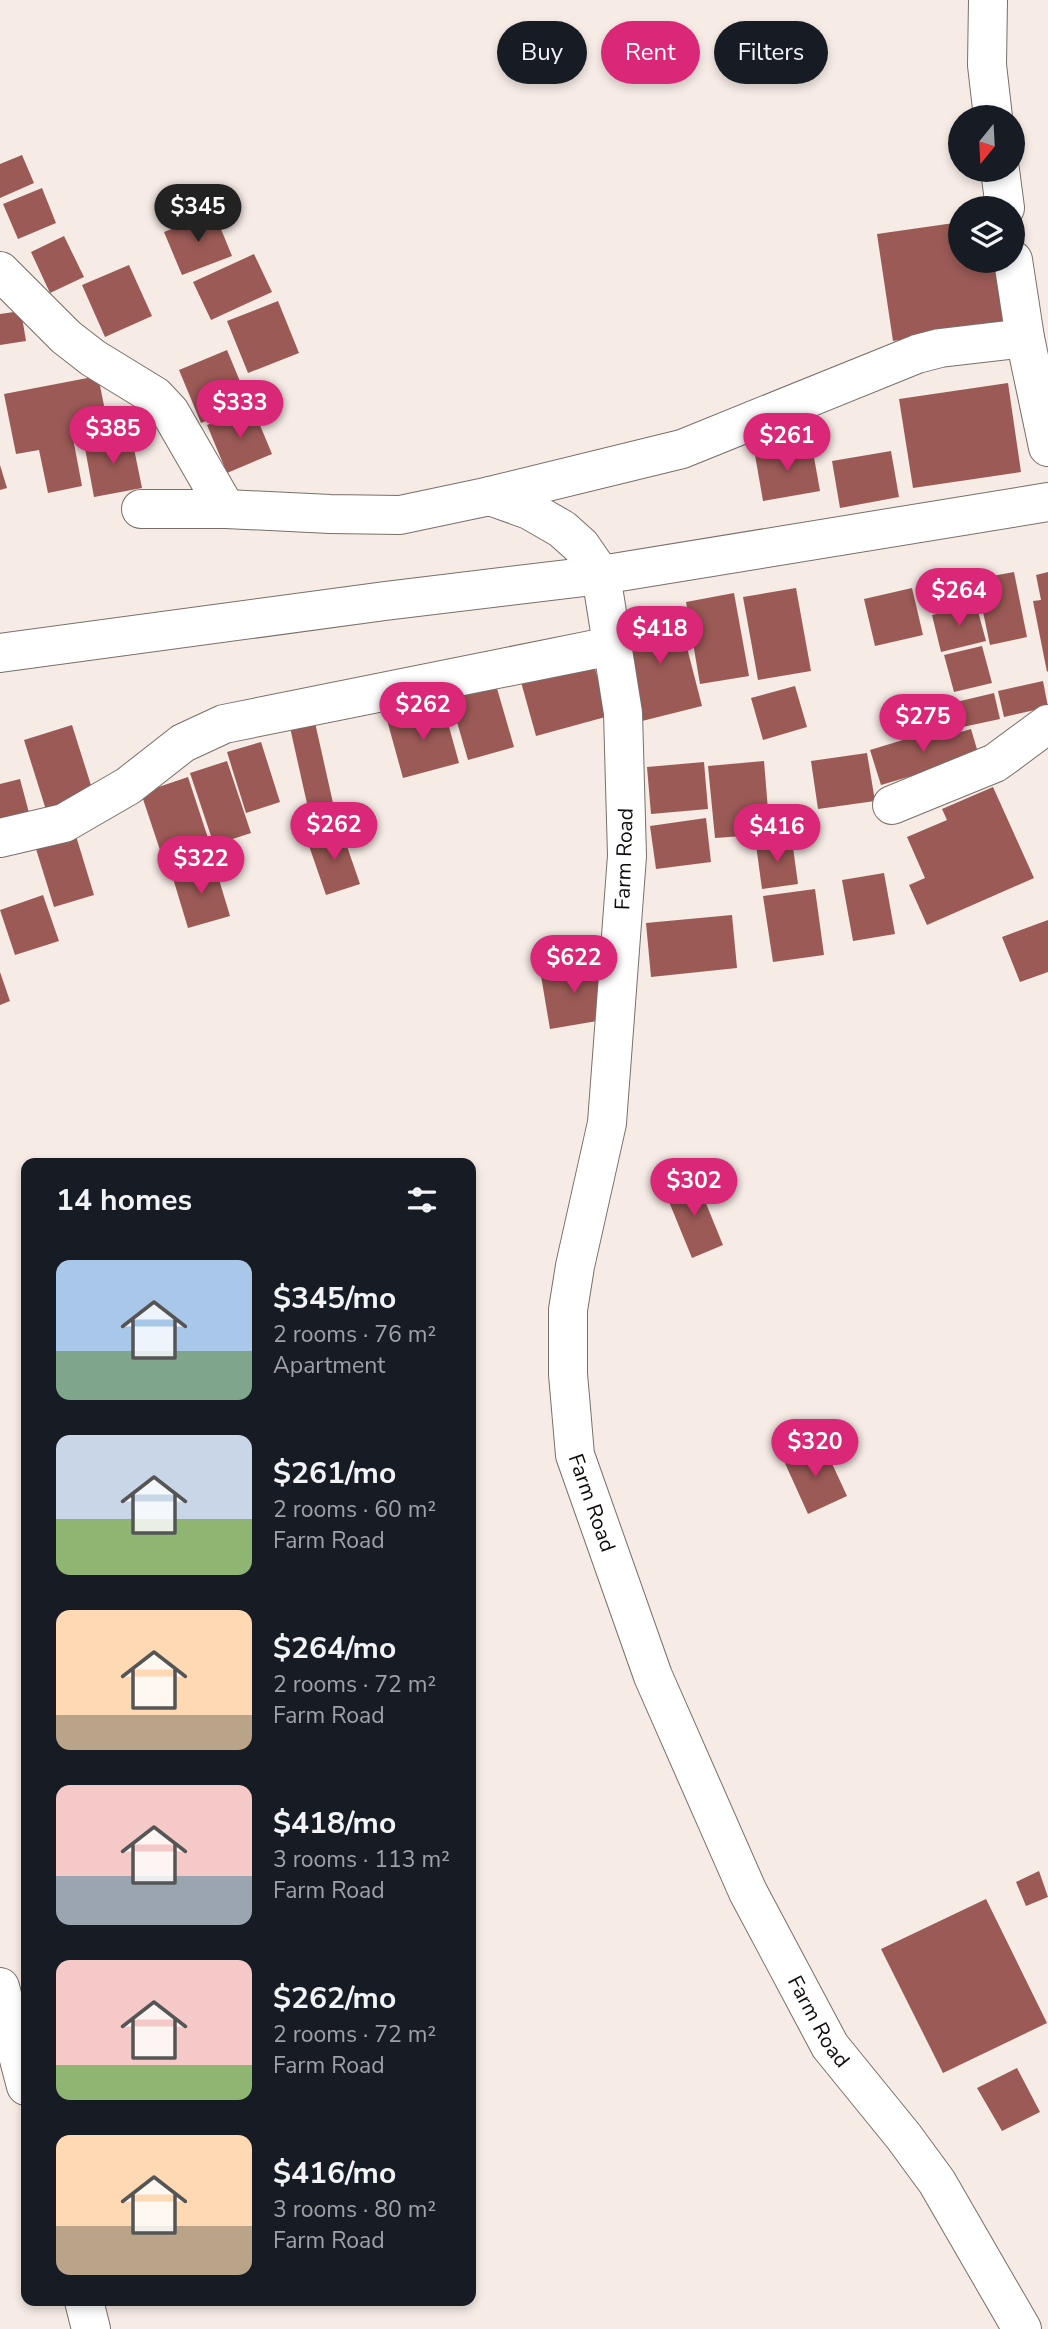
<!DOCTYPE html>
<html lang="en">
<head>
<meta charset="utf-8">
<style>
  :root { --surface:#171b24; --page:#20242c; --text:#f1f3f6; --muted:#9ea1a6; --accent:#db2777 }
  body { margin:0; font-family:"Nunito Sans",sans-serif; background:var(--page); color:var(--text); height:100vh; display:flex; flex-direction:column; font-size:26px; white-space:nowrap }
  * { box-sizing:border-box; margin:0 }
  p { font-size:23px; color:var(--muted) }
  .icon { flex:none; width:38px; height:38px; fill:none; stroke:currentColor; stroke-width:2; stroke-linecap:round; stroke-linejoin:round }
  .map { position:relative; flex:1; overflow:hidden }
  .drawer { position:absolute; left:21px; top:1158px; width:455px; height:1148px; display:flex; flex-direction:column; background:var(--surface); border-radius:14px; box-shadow:0 4px 10px #0003 }
  .drawer>* { flex:none }
  .banner { position:absolute; left:497px; top:21px; width:444px; height:63px; display:flex; gap:14px }
  .needle { width:46px; rotate:198deg }
  .tools { position:absolute; left:948px; top:105px; display:grid; gap:14px }
  .tools a { display:grid; place-items:center; width:77px; height:77px; border-radius:50%; background:var(--surface); box-shadow:0 4px 10px #0003; font-size:35px }
  .price { position:absolute; translate:-50% -60px; padding:0 16px; border-radius:24px; background:var(--accent); color:#fff; font-size:23px; line-height:46px; filter:drop-shadow(0 2px 4px #0008) }
  .price::after { content:''; position:absolute; left:50%; top:42px; width:21px; height:16px; margin-left:-10px; background:inherit; clip-path:polygon(0 0,100% 0,50% 100%) }
  .price.current { background:#222; color:#fff }
  ul { padding:0; list-style:none }
  li { display:flex; align-items:center; gap:21px; height:175px; padding:0 35px }
  li span { display:grid; place-items:center; flex:none; width:196px; height:140px; border-radius:14px; color:#555 }
  li>.icon { margin-inline-start:auto }
  span .icon { width:84px; height:84px; fill:#fffc; stroke-width:1 }
  li b { font-size:30px }
  h2 { display:flex; justify-content:space-between; align-items:center; height:84px; padding:0 35px; font-size:30px }
  .pill { padding:0 24px; border-radius:32px; background:var(--surface); box-shadow:0 4px 10px #0003; font-size:24px; line-height:63px }
  .pill.current { background:var(--accent); color:#fff }
  .map>svg:first-child { display:block }
  .building { fill:#9b5a56 }
  .lines { fill:none; stroke-linecap:round; stroke-linejoin:round }
  .street-casing { stroke:#786f6a; stroke-width:40 }
  .secondary-casing { stroke:#786f6a; stroke-width:40 }
  .street { stroke:#fff; stroke-width:38 }
  .secondary { stroke:#fff; stroke-width:38 }
  .labels { text-anchor:middle; dominant-baseline:central; stroke-width:7; stroke-linejoin:round; paint-order:stroke }
  .street-label { font-size:21px; fill:#0f0b09; stroke:#fff }
</style>
</head>
<body>
<div class="map">
<svg width="1048" height="2329" viewBox="0 0 1048 2329">
  <rect width="100%" height="100%" fill="#f6ebe5"/>
  <path class="building" d="M22,155L34,183L0,198V164Z
    M42,188L56,223L18,239L3,204Z
    M214,212L232,256L182,275L164,232Z
    M961,222V261H1002L1012,323L893,341L877,234Z
    M64,236L84,277L50,293L31,252Z
    M254,254L272,292L211,320L193,282Z
    M129,265L152,316L105,337L82,285Z
    M278,301L299,353L248,373L227,321Z
    M21,311L26,341L0,345V314Z
    M227,350L249,403L201,423L179,370Z
    M98,376L109,430L73,438L82,486L48,493L39,450L16,454L4,394Z
    M1008,383L1021,472L913,488L899,399Z
    M252,406L272,454L227,473L207,425Z
    M131,434L142,488L94,497L84,443Z
    M812,446L820,491L763,501L755,455Z
    M891,451L899,497L840,508L832,461Z
    M0,465L7,488L0,490Z
    M1014,572L1027,637L990,645L976,579Z
    M1048,572V671L1047,672L1033,601L1041,600L1036,575Z
    M796,588L811,671L758,680L743,597Z
    M912,588L923,635L875,646L864,599Z
    M734,593L749,676L700,684L686,602Z
    M976,604L986,641L941,652L932,615Z
    M677,609L702,706L642,721L620,637L631,634L628,621Z
    M982,646L992,683L954,692L944,655Z
    M593,662L609,716L536,736L521,682Z
    M1043,681L1048,707L1004,717L998,691Z
    M496,685L514,747L468,760L450,698Z
    M795,686L807,727L763,740L751,698Z
    M994,693L1000,719L958,728L952,703Z
    M443,705L459,763L403,778L387,720Z
    M314,718L335,812L310,817L289,723Z
    M72,725L95,798L47,813L24,740Z
    M952,725L954,734L971,729L979,756L881,785L870,750Z
    M261,742L280,802L246,813L227,752Z
    M867,753L875,801L818,809L811,761Z
    M227,761L251,833L214,845L190,773Z
    M764,761L770,834L715,838L708,766Z
    M704,762L708,809L651,814L647,767Z
    M188,777L209,841L162,856L141,793Z
    M20,779L32,824L0,833V784Z
    M993,787L1034,878L927,925L909,885L925,878L907,837L947,820L942,809Z
    M706,818L711,862L656,869L650,826Z
    M341,829L360,884L326,895L307,840Z
    M76,836L94,895L54,907L36,849Z
    M792,840L798,884L762,889L756,845Z
    M214,863L230,916L188,928L172,875Z
    M884,873L895,934L853,941L842,880Z
    M815,889L824,955L773,962L763,896Z
    M43,895L59,941L15,955L0,910Z
    M732,915L737,968L651,977L646,923Z
    M1048,920V972L1020,982L1002,937Z
    M598,960L609,1019L550,1029L540,970Z
    M0,972L10,1001L0,1005Z
    M696,1179L723,1245L692,1258L665,1192Z
    M823,1444L847,1496L808,1514L784,1461Z
    M1039,1871L1048,1897L1026,1906L1016,1882Z
    M986,1899L1047,2023L943,2073L881,1949Z
    M1017,2068L1040,2112L1002,2131L977,2088Z"/>
  <g class="lines">
    <g class="street-casing">
      <g id="street">
        <path d="M988,0L987,65L993,117"/>
        <path d="M1000,170L1005,208"/>
        <path d="M1013,260L1025,338L1048,447"/>
        <path d="M0,271L66,337L93,358L155,396L170,412L226,509"/>
        <path id="s1" d="M490,496L529,510L562,529L581,546L601,575L623,713L627,856L607,1123L575,1266L568,1310V1374L575,1455L653,1676L748,1892L830,2046L904,2137L937,2182L1022,2329"/>
        <path d="M141,509H226L330,514L400,515L490,496L682,449L917,354L940,348L1025,338"/>
        <path d="M0,653L385,601L601,575L1048,502"/>
        <path d="M892,805L995,763L1048,724"/>
        <path d="M0,838L64,823L128,786L183,743L224,724L611,646"/>
      </g>
    </g>
    <g class="secondary-casing">
      <path id="secondary" d="M0,1987L26,2086
        M84,2301L91,2329"/>
    </g>
    <use href="#street" class="street"/>
    <use href="#secondary" class="secondary"/>
  </g>
  <g class="labels">
    <g class="street-label">
      <text transform="translate(624 859) rotate(-88)">Farm Road</text>
      <text stroke="none"><textPath href="#s1" startOffset="1078">Farm Road</textPath></text>
      <text stroke="none"><textPath href="#s1" startOffset="1645">Farm Road</textPath></text>
    </g>
  </g>
</svg>
<div class="tools">
<a><svg class="needle" viewBox="-14 -14 28 28"><path d="M0-13l5 13h-10z" fill="#e53935"/><path d="M0 13l5-13h-10z" fill="#9ea1a6"/></svg></a>
<a><svg class="icon" aria-label="layers" viewBox="0 0 24 24"><path d="M12 4l9 5-9 5-9-5zM3 14l9 5 9-5"/></svg></a>
</div>
<b class="price current" style="left:198px;top:244px">$345</b>
<b class="price" style="left:240px;top:440px">$333</b>
<b class="price" style="left:113px;top:466px">$385</b>
<b class="price" style="left:787px;top:473px">$261</b>
<b class="price" style="left:959px;top:628px">$264</b>
<b class="price" style="left:660px;top:666px">$418</b>
<b class="price" style="left:423px;top:742px">$262</b>
<b class="price" style="left:923px;top:754px">$275</b>
<b class="price" style="left:334px;top:862px">$262</b>
<b class="price" style="left:777px;top:864px">$416</b>
<b class="price" style="left:201px;top:896px">$322</b>
<b class="price" style="left:574px;top:995px">$622</b>
<b class="price" style="left:694px;top:1218px">$302</b>
<b class="price" style="left:815px;top:1479px">$320</b>
<div class="banner">
<a class="pill">Buy</a>
<a class="pill current">Rent</a>
<a class="pill">Filters</a>
</div>
<section class="drawer">
<h2>14 homes<svg class="icon" aria-label="filters" viewBox="0 0 24 24"><path d="M4 7h16M4 17h16"/><circle cx="9" cy="7" r="2"/><circle cx="15" cy="17" r="2"/></svg></h2>
<ul>
<li><span style="background:linear-gradient(#a9c7e8 65%,#7fa58c 0)"><svg class="icon" aria-label="home" viewBox="0 0 24 24"><path d="M3 11l9-7 9 7M6 9v11h12V9"/></svg></span><div><b>$345/mo</b><p>2 rooms · 76 m²</p><p>Apartment</p></div></li>
<li><span style="background:linear-gradient(#c9d6e8 60%,#8fb573 0)"><svg class="icon" aria-label="home" viewBox="0 0 24 24"><path d="M3 11l9-7 9 7M6 9v11h12V9"/></svg></span><div><b>$261/mo</b><p>2 rooms · 60 m²</p><p>Farm Road</p></div></li>
<li><span style="background:linear-gradient(#ffd9b3 75%,#b9a48a 0)"><svg class="icon" aria-label="home" viewBox="0 0 24 24"><path d="M3 11l9-7 9 7M6 9v11h12V9"/></svg></span><div><b>$264/mo</b><p>2 rooms · 72 m²</p><p>Farm Road</p></div></li>
<li><span style="background:linear-gradient(#f6c9c9 65%,#9aa5b1 0)"><svg class="icon" aria-label="home" viewBox="0 0 24 24"><path d="M3 11l9-7 9 7M6 9v11h12V9"/></svg></span><div><b>$418/mo</b><p>3 rooms · 113 m²</p><p>Farm Road</p></div></li>
<li><span style="background:linear-gradient(#f6c9c9 75%,#8fb573 0)"><svg class="icon" aria-label="home" viewBox="0 0 24 24"><path d="M3 11l9-7 9 7M6 9v11h12V9"/></svg></span><div><b>$262/mo</b><p>2 rooms · 72 m²</p><p>Farm Road</p></div></li>
<li><span style="background:linear-gradient(#ffd9b3 65%,#b9a48a 0)"><svg class="icon" aria-label="home" viewBox="0 0 24 24"><path d="M3 11l9-7 9 7M6 9v11h12V9"/></svg></span><div><b>$416/mo</b><p>3 rooms · 80 m²</p><p>Farm Road</p></div></li>
</ul>
</section>
</div>
</body>
</html>
